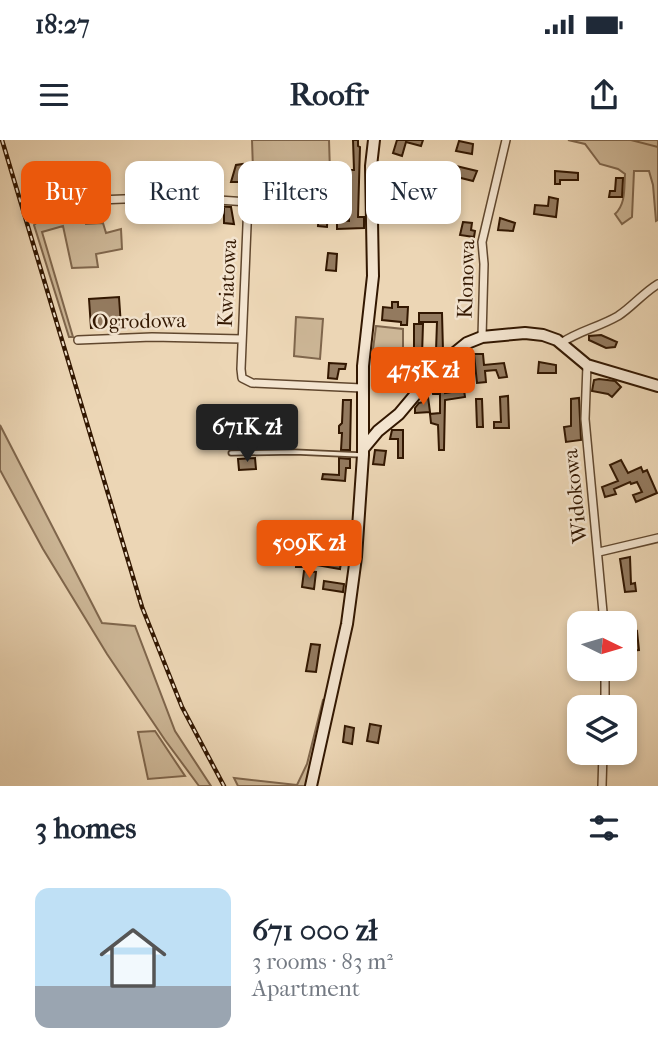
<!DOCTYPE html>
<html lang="en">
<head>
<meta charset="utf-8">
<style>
  :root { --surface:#fff; --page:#f2f2f3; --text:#1f2937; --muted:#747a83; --accent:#ea580c }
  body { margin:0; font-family:"IM FELL French Canon",serif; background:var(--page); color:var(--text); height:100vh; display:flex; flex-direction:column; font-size:26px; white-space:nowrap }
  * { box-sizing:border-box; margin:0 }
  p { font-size:23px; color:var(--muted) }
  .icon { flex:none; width:38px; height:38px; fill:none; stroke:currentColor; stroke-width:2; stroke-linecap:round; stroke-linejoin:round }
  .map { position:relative; height:646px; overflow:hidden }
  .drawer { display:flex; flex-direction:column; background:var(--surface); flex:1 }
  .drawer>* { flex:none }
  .banner { position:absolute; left:21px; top:21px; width:616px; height:63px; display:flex; gap:14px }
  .needle { width:46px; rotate:95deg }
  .controls { position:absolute; left:567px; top:471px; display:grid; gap:14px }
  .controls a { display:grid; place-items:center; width:70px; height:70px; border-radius:14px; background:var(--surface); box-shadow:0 4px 10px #0003; font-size:35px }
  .price { position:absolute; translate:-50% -60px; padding:0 16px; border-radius:7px; background:var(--accent); color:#fff; font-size:23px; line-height:46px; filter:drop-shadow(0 2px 4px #0008) }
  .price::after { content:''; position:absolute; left:50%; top:42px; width:21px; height:16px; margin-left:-10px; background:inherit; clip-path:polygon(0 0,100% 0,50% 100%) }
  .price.active { background:#222; color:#fff }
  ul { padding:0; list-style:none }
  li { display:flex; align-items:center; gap:21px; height:175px; padding:0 35px }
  li span { display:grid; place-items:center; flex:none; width:196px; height:140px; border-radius:14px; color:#555 }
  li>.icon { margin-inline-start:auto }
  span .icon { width:84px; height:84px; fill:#fffc; stroke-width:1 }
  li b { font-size:30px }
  h2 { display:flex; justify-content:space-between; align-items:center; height:84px; padding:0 35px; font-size:30px }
  .tag { padding:0 24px; border-radius:14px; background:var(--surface); box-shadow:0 4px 10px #0003; font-size:24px; line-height:63px }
  .tag.active { background:var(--accent); color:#fff }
  .status { display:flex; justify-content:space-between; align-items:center; height:49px; padding:0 35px; background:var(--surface); direction:ltr }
  .status svg { height:19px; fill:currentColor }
  header { display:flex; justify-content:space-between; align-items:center; height:91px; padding:0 35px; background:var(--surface); font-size:32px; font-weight:700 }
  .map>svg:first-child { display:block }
  .green { fill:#ccb696; stroke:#7f664c; stroke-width:2 }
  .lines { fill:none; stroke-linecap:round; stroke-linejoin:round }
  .stream { stroke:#7c6348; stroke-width:2 }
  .building { fill:#937a5f; stroke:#321701; stroke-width:2 }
  .lane-casing { stroke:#60472e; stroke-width:7 }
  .street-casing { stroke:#60472e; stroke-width:10 }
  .secondary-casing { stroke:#321701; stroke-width:14 }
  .lane { stroke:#f3e4cf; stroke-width:3.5 }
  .street { stroke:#f3e4cf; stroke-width:7 }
  .secondary { stroke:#f3e4cf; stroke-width:10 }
  .rail-casing { stroke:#321701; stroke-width:4.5 }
  .rail { stroke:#f3e4cf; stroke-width:2; stroke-dasharray:5; stroke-linecap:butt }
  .labels { text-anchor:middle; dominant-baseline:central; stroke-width:5; stroke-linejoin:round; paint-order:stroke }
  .street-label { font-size:21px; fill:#321701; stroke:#f3e4cf }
</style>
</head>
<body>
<div class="status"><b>18:27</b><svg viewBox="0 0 49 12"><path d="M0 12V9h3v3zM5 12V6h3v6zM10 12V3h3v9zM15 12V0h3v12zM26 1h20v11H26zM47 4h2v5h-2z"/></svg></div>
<header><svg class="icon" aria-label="menu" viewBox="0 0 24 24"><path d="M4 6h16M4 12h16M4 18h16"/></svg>Roofr<svg class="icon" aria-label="share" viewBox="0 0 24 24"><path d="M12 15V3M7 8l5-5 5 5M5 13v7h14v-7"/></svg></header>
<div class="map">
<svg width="658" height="646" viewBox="0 0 658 646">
  <rect width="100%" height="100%" fill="#ecd6b5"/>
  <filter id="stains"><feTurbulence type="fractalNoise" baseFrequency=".00286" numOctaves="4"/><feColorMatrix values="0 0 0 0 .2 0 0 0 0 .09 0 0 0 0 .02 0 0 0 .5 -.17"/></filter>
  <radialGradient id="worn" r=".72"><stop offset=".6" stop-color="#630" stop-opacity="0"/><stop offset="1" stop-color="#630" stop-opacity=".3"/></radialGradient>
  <path class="green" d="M252,0H329L330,32L291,33L253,30Z
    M568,0H658V80L656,81L653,45L649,31H634L632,77L622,84L615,74C626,64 624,48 625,34L618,29L600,24L585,4Z
    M71,58L72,65L83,63L86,84L103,83L106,93L121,89L122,109L96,114L98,127L72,128L63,86L42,92L73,197H69L34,85L60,62Z
    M296,177L323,179L320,219L294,216Z
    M376,186L403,189V237L384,232L376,218L372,217Z
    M0,285L102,483L135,486L175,591L211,646H199L165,600L107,514L43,409L0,330Z
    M323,560L326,561L308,646H238L234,638L297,645L307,624Z
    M155,591L185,636L148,639L138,592Z"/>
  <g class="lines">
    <path class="stream" d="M631,0L658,7"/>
  </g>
  <path class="building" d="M353,0H358V6L360,7L358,77H364V88L337,89V80L349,81V40H335V35H337V30H354Z
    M397,0H423L421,6L406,2L402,16L393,13Z
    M459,1L473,4L472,14L456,11Z
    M243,24L246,42H231L236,25Z
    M452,25L477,31L473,41L449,35Z
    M555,31L578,33V40H560V44H555Z
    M616,38H623L622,57H609L610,51H615Z
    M200,39L209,40V49H200L199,52L178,51V44L200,45Z
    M549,57L558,59L556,77L534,74L535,65L548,66Z
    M337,63V69L328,70V67L327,87L318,86L319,67H328V64Z
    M215,66L231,67L234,84L224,83V69H215Z
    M500,78L515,83L513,91L498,90Z
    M463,82L472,83L471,90L475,91L474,97L460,95Z
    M328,113L337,114L336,131L326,130Z
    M119,157L121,186L91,188L89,159Z
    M392,162H398V167H408L407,185H401V182L382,180L383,167L392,168Z
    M419,173H442L443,211H436L437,182H419Z
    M414,184H423L422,216L426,215L427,228L418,229L416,209H414Z
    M601,195L617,202L615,207L606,208L589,200V196Z
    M474,214H483L484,225L504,223L507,237L499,238L496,230L485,231L486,242L477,243Z
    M539,222L556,225V233H538Z
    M329,223L346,224L345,229H339L337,239L328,238Z
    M599,239L615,241L621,247L612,257L608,254L592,251L594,240Z
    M444,244L445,253L464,250L465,257L445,260L444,310H439L438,285L431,283L430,274L440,273V254H433L432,247Z
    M508,256L509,288H494V282H501L500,257Z
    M428,257L430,272L415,273V268L419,263L423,262V258Z
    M579,258L581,300L566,302L564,287L571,286V259Z
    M476,259H482L483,287H477Z
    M343,260H351L350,310H341L342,293H339V286L342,283Z
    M392,290H403V318H398V299H390Z
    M243,294L257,297V306H237L238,296H243Z
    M375,310L386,311L384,325L373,324Z
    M255,318L256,329L239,330L238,319Z
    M339,318L350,319V328H346L345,341L322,339L323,334L339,335Z
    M621,320L628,333L641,327L643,332L647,330L657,353L636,362L633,355L642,352L637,342L631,344L630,342L614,349L616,354L605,357L602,347L618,341L610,325Z
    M326,383H350V396H347L345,411H343L340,429L316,425V417L305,416L304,427H296L298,408L321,410Z
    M630,417L631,444L635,443L636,451L625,452L620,419Z
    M304,431L316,432L314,449L302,447Z
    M324,441L344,444L343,452L323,449Z
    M637,491L639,510L628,511L627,502L631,501L630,492Z
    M311,504L320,505L316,532L306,531Z
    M370,584L381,586L378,603L367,601Z
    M345,586L354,588L352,604L343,602Z"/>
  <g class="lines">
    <g class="lane-casing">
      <path id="lane" d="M231,313L295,312L362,315"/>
    </g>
    <g class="street-casing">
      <path id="street" d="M72,61L175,57L248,62L241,229L242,238L252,243L362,248
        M482,197L484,124L482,102L506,0
        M78,200L152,197L242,199
        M561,203C579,191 599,187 618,176C632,167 643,153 658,144
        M587,225L585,279L604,483
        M599,412L658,398
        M605,567V528
        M602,646L603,612"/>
    </g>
    <g class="secondary-casing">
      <path id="secondary" d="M363,309L378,291L399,274L441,224L467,203L482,197L525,193L543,195L557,200L587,225L658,246
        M311,646L347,484L356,417L363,315V226L373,136L371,26L374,0"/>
    </g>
    <use href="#lane" class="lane"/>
    <use href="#street" class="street"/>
    <use href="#secondary" class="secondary"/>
    <g class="rail-casing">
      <path id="rail" d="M2,0L142,467L182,567L224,646"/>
    </g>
    <use href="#rail" class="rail"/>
  </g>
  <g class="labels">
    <g class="street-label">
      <text transform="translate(466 139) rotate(-88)">Klonowa</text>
      <text transform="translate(227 143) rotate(-87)">Kwiatowa</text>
      <text transform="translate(139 181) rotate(-1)">Ogrodowa</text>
      <text transform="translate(575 356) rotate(-96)">Widokowa</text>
    </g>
  </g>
  <rect width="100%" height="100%" filter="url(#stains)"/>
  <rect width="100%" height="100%" fill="url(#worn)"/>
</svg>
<div class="controls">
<a><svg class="needle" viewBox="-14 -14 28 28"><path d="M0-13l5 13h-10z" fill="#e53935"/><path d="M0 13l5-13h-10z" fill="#747a83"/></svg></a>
<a><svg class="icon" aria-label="layers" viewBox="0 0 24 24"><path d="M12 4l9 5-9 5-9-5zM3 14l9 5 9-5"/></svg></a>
</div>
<b class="price" style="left:423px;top:267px">475K zł</b>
<b class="price active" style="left:247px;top:324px">671K zł</b>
<b class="price" style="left:309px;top:440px">509K zł</b>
<div class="banner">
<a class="tag active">Buy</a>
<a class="tag">Rent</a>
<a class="tag">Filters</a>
<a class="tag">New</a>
</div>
</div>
<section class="drawer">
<h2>3 homes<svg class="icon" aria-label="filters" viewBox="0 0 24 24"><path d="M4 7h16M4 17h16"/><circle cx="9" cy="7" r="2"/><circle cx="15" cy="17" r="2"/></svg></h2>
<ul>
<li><span style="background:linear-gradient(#bfe0f5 70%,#9aa5b1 0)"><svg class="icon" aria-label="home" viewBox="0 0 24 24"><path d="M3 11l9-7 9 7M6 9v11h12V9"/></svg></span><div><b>671 000 zł</b><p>3 rooms · 83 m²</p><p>Apartment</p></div></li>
</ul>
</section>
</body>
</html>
